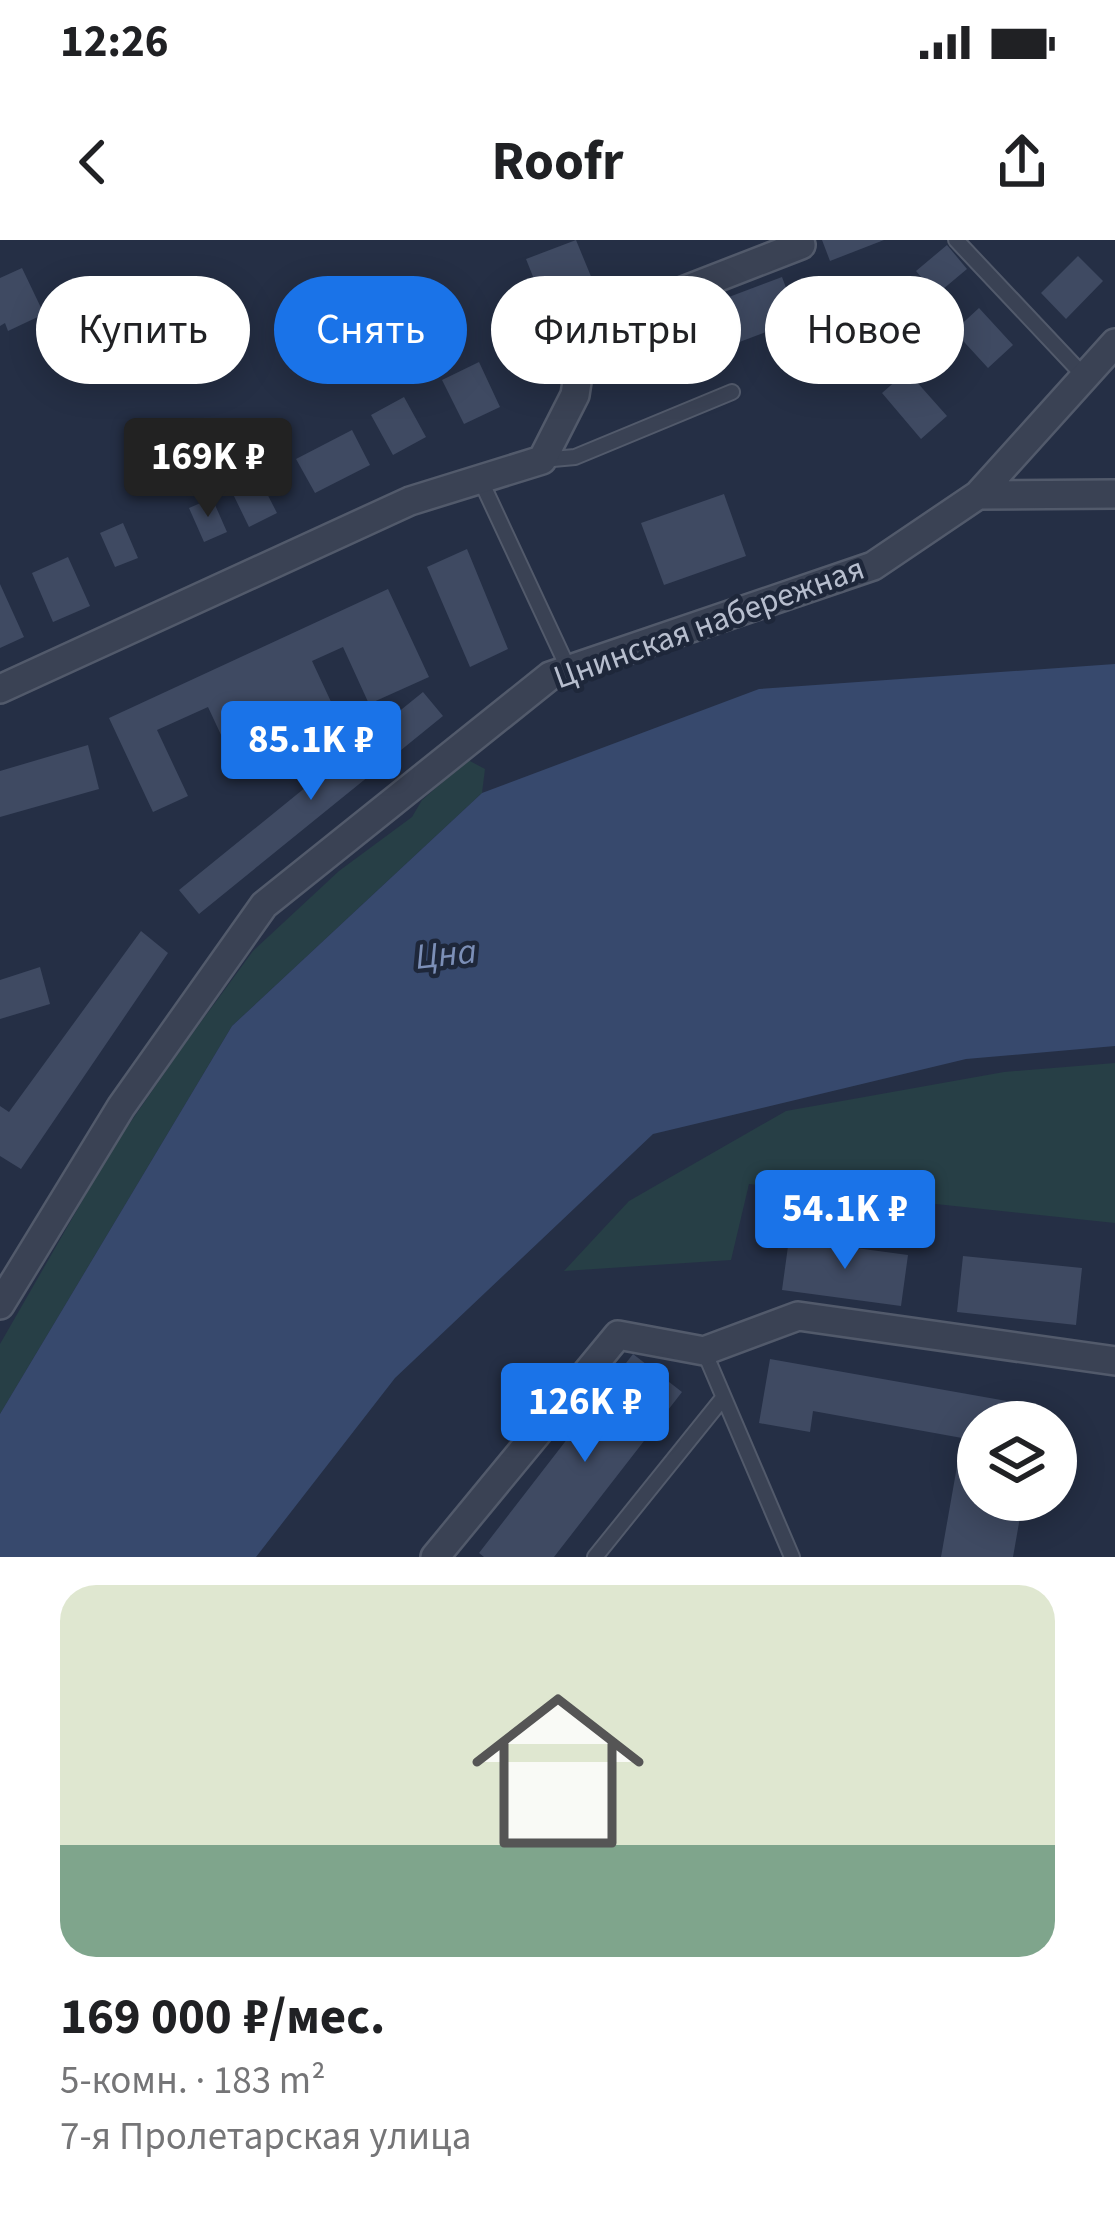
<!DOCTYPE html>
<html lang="ru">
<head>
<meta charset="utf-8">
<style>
  :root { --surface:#fff; --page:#f2f2f2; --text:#202124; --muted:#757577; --line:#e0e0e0; --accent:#1a73e8 }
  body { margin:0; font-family:"Source Sans 3",sans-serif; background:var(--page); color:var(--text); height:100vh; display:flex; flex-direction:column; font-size:45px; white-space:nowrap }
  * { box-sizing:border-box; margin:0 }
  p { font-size:39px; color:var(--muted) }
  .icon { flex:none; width:66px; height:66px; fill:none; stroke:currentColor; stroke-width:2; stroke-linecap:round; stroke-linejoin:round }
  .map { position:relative; height:1317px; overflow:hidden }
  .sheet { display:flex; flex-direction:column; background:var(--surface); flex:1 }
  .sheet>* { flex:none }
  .hud { position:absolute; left:36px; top:36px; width:1044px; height:108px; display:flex; gap:24px }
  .controls { position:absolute; left:957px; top:1161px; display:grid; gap:24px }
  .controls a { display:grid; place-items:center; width:120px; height:120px; border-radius:50%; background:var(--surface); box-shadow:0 6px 30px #0003; font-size:60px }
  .price { position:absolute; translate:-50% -102px; padding:0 27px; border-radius:12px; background:var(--accent); color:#fff; font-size:39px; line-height:78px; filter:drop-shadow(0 3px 6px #0008) }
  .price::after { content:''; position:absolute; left:50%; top:72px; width:36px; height:27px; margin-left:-18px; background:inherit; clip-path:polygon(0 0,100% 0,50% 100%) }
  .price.selected { background:#222; color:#fff }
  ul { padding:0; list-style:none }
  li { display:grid; align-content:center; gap:24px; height:636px; padding:0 60px }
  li+li { border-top:3px solid var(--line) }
  li span { display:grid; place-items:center; height:372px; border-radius:36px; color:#555 }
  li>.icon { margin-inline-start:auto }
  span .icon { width:216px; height:216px; fill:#fffc; stroke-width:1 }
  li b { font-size:51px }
  .chip { padding:0 42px; border-radius:54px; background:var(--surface); box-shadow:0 6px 30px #0003; font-size:42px; line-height:108px }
  .chip.selected { background:var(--accent); color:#fff }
  .status { display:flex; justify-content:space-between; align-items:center; height:84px; padding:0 60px; background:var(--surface); direction:ltr }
  .status svg { height:33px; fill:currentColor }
  header { display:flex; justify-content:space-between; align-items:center; height:156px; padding:0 60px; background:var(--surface); font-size:54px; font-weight:700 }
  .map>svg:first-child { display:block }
  .green { fill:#273f46 }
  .water { fill:#37496d }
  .building { fill:#3f4a62 }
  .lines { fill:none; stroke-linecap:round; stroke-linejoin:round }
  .service-casing { stroke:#525a6b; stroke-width:18 }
  .minor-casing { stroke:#525a6b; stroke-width:32 }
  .service { stroke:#3a4254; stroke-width:14 }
  .minor { stroke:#3a4254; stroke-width:27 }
  .labels { text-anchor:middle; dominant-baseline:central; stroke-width:9; stroke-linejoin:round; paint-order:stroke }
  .street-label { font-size:33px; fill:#b7bece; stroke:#1e273a }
  .water-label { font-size:36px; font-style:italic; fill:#7c8fb7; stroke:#1e273a }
</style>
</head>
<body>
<div class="status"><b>12:26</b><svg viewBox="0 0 49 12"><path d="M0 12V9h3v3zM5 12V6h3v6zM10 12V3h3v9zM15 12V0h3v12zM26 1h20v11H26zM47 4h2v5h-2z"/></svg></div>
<header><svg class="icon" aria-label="back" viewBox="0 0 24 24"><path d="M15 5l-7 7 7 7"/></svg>Roofr<svg class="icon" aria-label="share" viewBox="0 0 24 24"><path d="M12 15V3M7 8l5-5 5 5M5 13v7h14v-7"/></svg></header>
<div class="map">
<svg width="1115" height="1317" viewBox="0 0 1115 1317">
  <rect width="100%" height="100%" fill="#252f45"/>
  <path class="green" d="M468,520L485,529L482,553L232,786L0,1174V1104L112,909L179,812L253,711L339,631L412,577L422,560Z
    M1115,823V983L749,944L731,1020L564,1031L629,961L786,871L1004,832Z"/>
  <path class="water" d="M1115,424V806L966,819L653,894L395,1138L256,1317H0V1174L232,786L482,553L759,449Z"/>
  <path class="building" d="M576,0L597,51L547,72L526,19Z
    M822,0H884L830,21Z
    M947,5L967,29L936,55L916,31Z
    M1078,16L1103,41L1066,79L1041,53Z
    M22,28L44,74L8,91L5,83L0,86V38Z
    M782,37L798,80L631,143L615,100Z
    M979,68L1013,105L988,128L954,91Z
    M479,122L500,167L464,184L442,140Z
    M907,131L947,176L921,199L882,153Z
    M404,157L426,197L393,215L371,175Z
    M352,190L370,225L315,253L296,219Z
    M259,238L277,273L249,287L232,252Z
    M724,254L746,316L664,345L641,283Z
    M212,258L227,292L204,302L189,268Z
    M123,283L138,318L115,327L100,293Z
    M467,309L508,409L470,427L427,327Z
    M68,317L90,366L53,382L32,333Z
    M0,344L24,397L0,408Z
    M388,349L429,437L369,464L343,407L312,421L340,481L237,529L208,467L157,490L188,556L153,572L109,478Z
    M423,452L443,476L199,674L179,650Z
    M88,505L99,549L0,577V531Z
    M141,691L168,713L21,929L0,916V866L9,872Z
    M40,727L50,764L0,779V740Z
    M789,999L908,1015L901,1066L782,1050Z
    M963,1016L1082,1028L1076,1085L957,1072Z
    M633,1114L682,1152L554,1317H484L479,1313Z
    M770,1119L1040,1167L1037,1182H978V1260H1023L1013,1317H941L962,1198L813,1171L810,1192L759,1183Z"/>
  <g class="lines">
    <g class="service-casing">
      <path id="service" d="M956,0L1085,137
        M542,220L575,217L732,152
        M481,241L569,430
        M704,1111L792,1317
        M595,1317L723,1158"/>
    </g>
    <g class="minor-casing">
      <path id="minor" d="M978,255L1115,254
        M0,449L410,261L542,220L575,155L585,89L801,5
        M0,1065L121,867L264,665L550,436L873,326L978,255L1115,103
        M435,1317L618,1095L704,1111L798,1076L1115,1121"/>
    </g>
    <use href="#service" class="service"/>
    <use href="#minor" class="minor"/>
  </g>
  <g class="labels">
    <g class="street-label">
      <text transform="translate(709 383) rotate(-20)">Цнинская набережная</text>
    </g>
    <g class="water-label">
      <text transform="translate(446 714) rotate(-6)">Цна</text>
    </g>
  </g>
</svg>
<div class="controls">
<a><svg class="icon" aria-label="layers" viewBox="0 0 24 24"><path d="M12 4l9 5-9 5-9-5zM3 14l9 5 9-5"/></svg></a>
</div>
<b class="price selected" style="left:208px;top:280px">169K ₽</b>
<b class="price" style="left:311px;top:563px">85.1K ₽</b>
<b class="price" style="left:845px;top:1032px">54.1K ₽</b>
<b class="price" style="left:585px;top:1225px">126K ₽</b>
<div class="hud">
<a class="chip">Купить</a>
<a class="chip selected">Снять</a>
<a class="chip">Фильтры</a>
<a class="chip">Новое</a>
</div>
</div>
<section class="sheet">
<ul>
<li><span style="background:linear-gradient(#dfe7d0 70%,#7fa58c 0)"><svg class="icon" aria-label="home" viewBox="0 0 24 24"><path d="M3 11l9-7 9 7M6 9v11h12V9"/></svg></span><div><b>169 000 ₽/мес.</b><p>5-комн. · 183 m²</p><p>7-я Пролетарская улица</p></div></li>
</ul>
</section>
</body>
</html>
